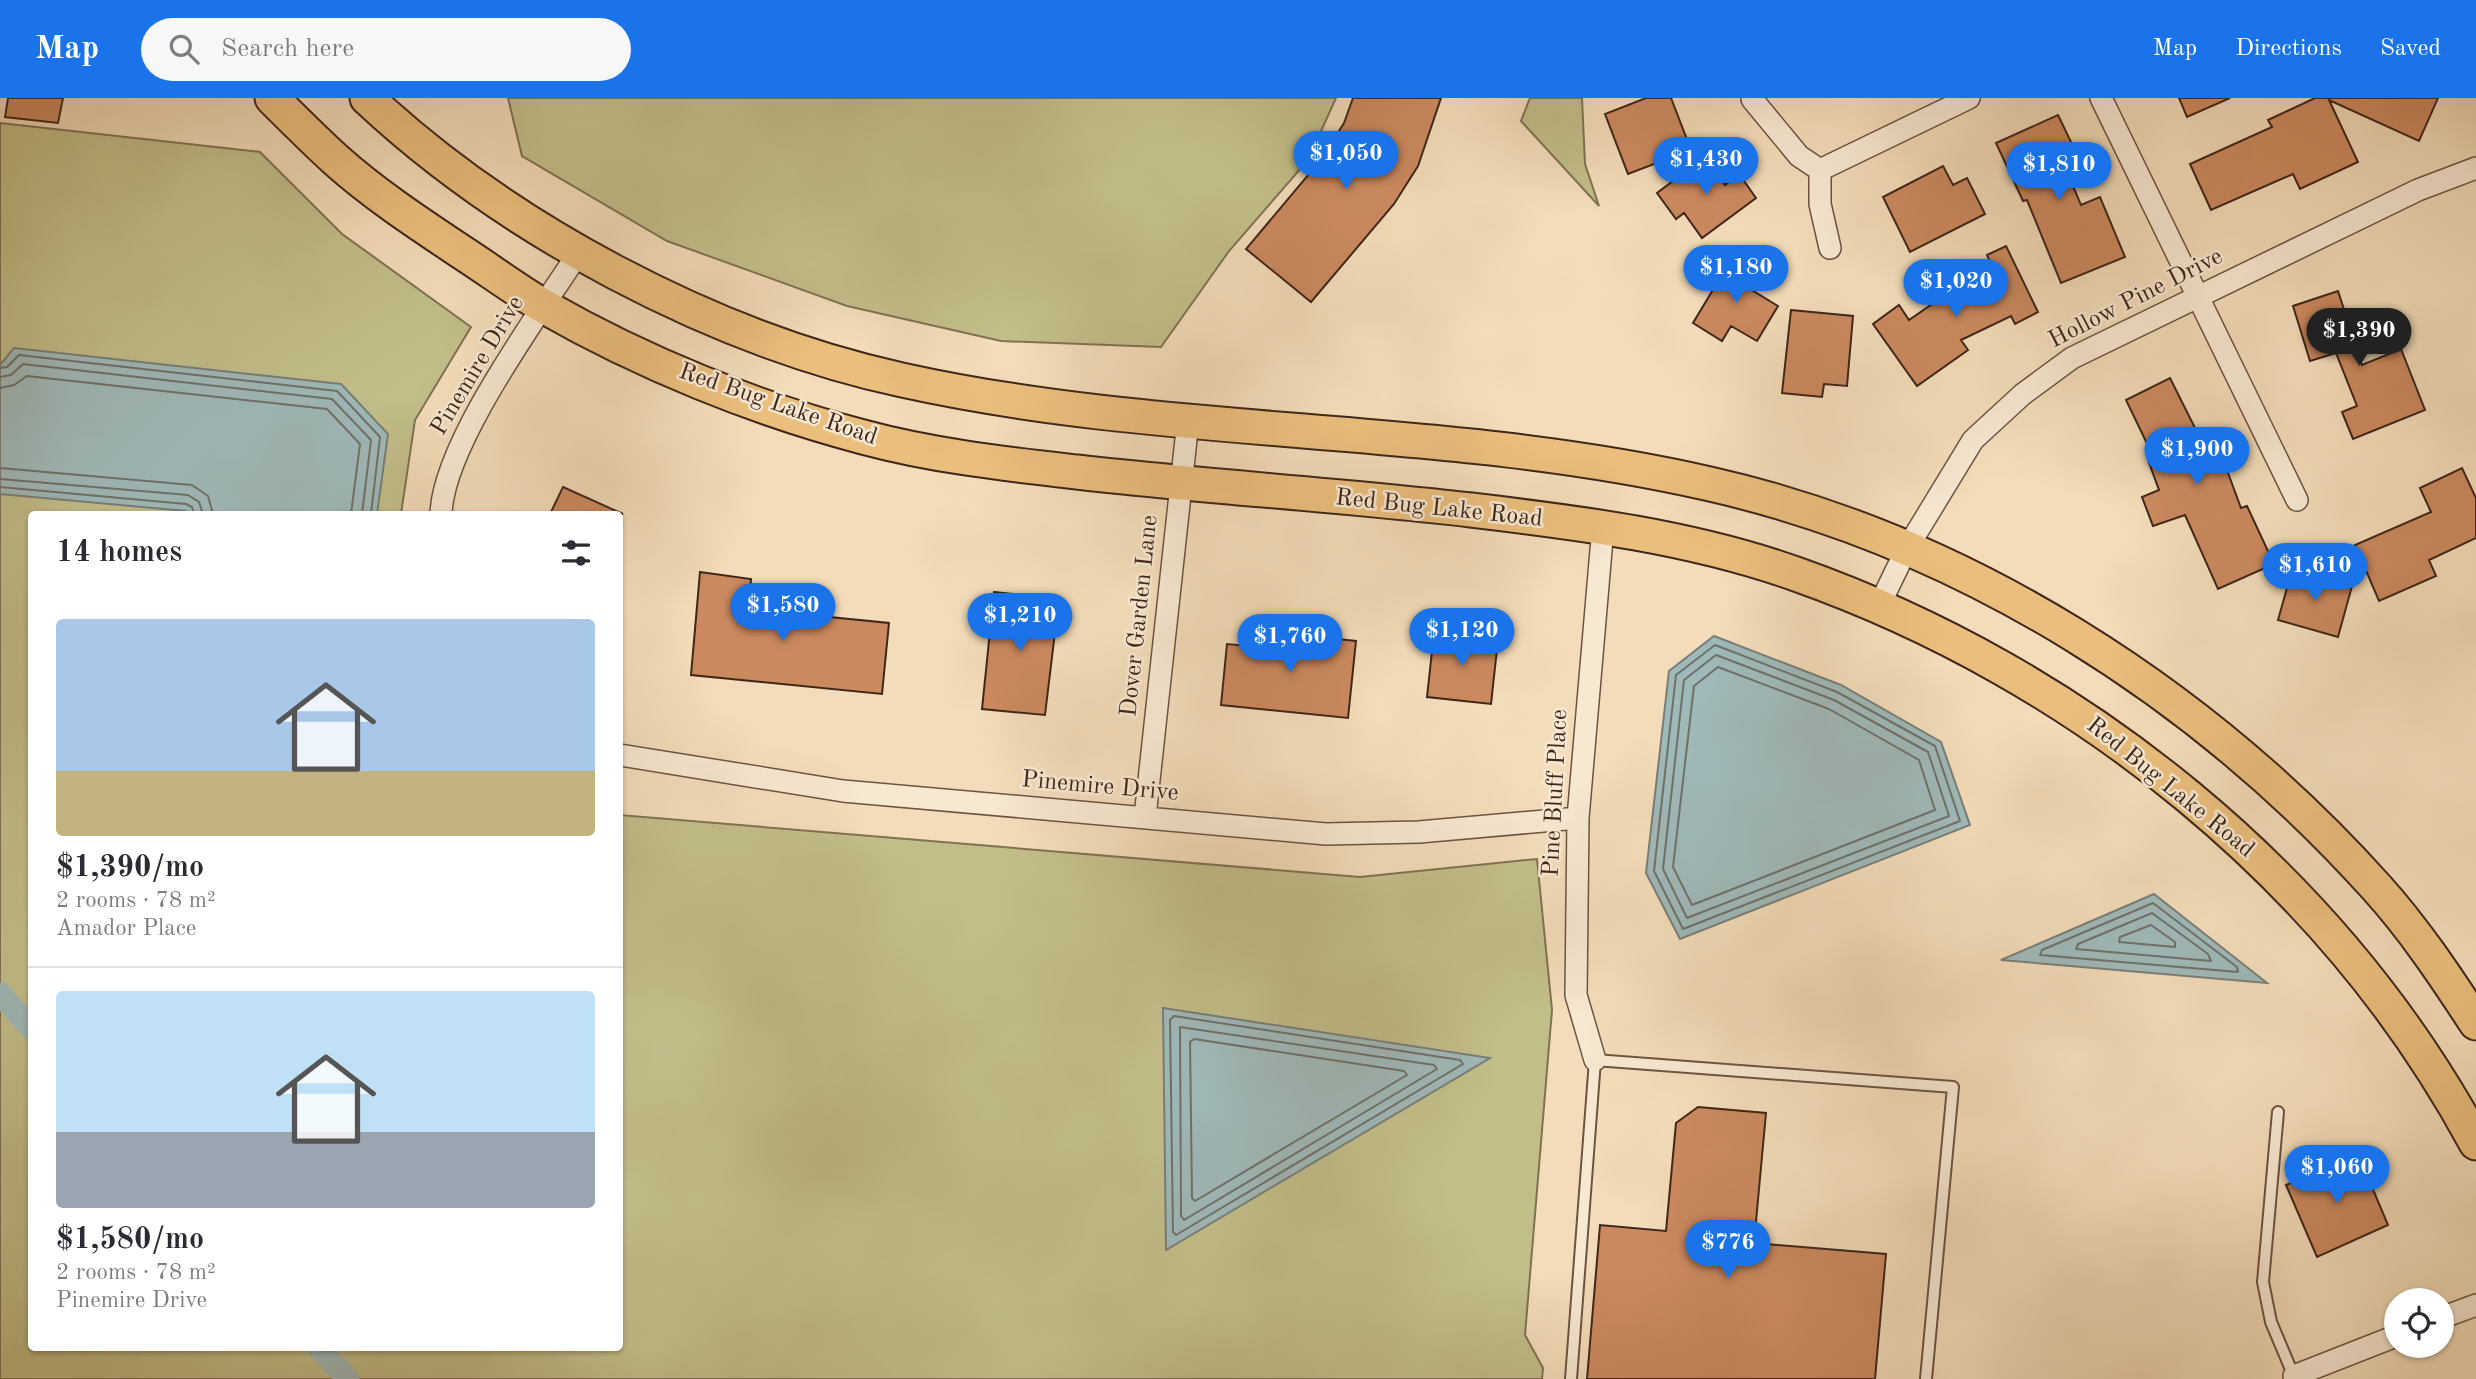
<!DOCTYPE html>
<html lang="en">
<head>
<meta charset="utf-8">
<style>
  :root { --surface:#fff; --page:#f7f7f7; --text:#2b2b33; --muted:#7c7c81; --line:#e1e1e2; --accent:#1a73e8 }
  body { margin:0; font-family:"Old Standard TT",serif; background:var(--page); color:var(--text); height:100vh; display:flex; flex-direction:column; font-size:26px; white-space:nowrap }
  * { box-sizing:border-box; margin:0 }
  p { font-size:23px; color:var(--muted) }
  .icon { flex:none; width:38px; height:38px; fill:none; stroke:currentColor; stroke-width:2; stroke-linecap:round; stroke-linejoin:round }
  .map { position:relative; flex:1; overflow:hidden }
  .sheet { position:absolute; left:28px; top:413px; width:595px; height:840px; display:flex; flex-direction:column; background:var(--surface); border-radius:7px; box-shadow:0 2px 5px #0004 }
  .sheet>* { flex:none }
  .fabs { position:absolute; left:2384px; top:1190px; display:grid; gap:14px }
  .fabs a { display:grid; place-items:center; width:70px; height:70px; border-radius:50%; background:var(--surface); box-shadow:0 2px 5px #0004; font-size:35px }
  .price { position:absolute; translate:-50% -60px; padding:0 16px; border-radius:24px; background:var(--accent); color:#fff; font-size:23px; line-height:46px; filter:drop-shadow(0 2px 4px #0008) }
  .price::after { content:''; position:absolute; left:50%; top:42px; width:21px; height:16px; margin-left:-10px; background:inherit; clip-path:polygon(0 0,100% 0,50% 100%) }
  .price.on { background:#222; color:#fff }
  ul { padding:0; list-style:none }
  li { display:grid; align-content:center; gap:14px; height:371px; padding:0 28px }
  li+li { border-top:2px solid var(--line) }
  li span { display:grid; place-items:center; height:217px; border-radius:7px; color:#555 }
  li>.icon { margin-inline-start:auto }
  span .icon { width:126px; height:126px; fill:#fffc; stroke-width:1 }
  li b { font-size:30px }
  h2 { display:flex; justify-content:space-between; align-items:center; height:84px; padding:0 28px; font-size:30px }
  header { display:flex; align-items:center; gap:42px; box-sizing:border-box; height:98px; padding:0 35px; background:var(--accent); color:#fff }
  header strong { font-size:33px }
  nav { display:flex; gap:38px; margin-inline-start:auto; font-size:24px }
  .search { width:490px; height:63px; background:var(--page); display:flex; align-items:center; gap:18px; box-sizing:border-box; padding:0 24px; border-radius:38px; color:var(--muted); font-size:26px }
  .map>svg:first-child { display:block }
  .green { fill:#c2be8a; stroke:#807252; stroke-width:2 }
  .water { fill:#9fb9b9; stroke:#797e79; stroke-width:2 }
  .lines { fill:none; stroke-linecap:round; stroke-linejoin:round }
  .shore { stroke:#6f706a; stroke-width:2 }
  .canal { stroke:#9fb9b9; stroke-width:23 }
  .building { fill:#cb895f; stroke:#3f261a; stroke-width:2 }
  .service-casing { stroke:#6c5442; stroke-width:14 }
  .minor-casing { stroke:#6c5442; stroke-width:24 }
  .primary-casing { stroke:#3f261a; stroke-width:37 }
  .service { stroke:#f7e8d2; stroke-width:10 }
  .minor { stroke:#f7e8d2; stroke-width:21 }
  .primary { stroke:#eabe7c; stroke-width:33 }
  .labels { text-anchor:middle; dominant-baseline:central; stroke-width:5; stroke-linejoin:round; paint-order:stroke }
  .street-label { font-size:24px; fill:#3f261a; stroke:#f7e8d2 }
</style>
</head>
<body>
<header>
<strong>Map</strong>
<div class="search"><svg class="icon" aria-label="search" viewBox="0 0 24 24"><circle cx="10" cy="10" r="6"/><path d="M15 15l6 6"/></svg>Search here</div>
<nav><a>Map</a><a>Directions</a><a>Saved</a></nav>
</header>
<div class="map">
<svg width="2476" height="1281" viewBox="0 0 2476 1281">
  <rect width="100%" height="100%" fill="#f3dcb9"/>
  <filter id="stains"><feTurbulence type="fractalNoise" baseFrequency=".00286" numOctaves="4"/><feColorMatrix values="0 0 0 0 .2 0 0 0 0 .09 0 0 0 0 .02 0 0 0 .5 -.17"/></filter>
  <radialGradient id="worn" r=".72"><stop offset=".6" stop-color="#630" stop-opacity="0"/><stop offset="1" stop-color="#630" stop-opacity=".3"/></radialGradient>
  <path class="green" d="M508,0H1336L1308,62L1229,153L1161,249L1001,243L847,208L667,143L522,58Z
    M1530,0H1582L1585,66L1599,108L1521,23Z
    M0,25L260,54L342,136L471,229L415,322L401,416H32V1250H620V717L1360,779L1537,761L1552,912L1525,1237L1543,1270L1542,1281H0Z"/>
  <path class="water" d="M14,250L341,286L388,336L377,416H188L186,413L0,396V267Z
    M1714,538L1841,587L1941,644L1970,727L1680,841L1646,775L1669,573Z
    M2154,796L2267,885L2001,862Z
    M1163,910L1490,960L1166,1152Z"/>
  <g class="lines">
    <path class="shore" d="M0,270L7,269L19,257L337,293L380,339L371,416
      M0,279L11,277L23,266L332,301L371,342L362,416
      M0,290L14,287L27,278L327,311L360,346L351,416
      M0,370L192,387L208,398L213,416
      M0,381L188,397L199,404L203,416
      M0,389L186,406L192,409L194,416
      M1715,547L1837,594L1935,648L1960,723L1683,831L1654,773L1676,577Z
      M1716,557L1834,602L1928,654L1949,718L1687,820L1663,771L1684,582Z
      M1718,569L1829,611L1919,662L1935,712L1692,807L1673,769L1694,588Z
      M2153,805L2237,869L2238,874L2040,857L2042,852Z
      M2152,815L2208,856L2211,863L2076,851L2078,846Z
      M2151,827L2175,844V849L2119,844L2120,839Z
      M1174,918L1460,962L1463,966L1176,1137L1173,1134L1170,922Z
      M1180,929L1434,967L1437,971L1184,1122L1181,1118Z
      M1194,941L1404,973L1407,977L1195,1103L1192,1100L1190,944Z"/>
    <path class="canal" d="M0,896L32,931
      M319,1250L348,1281"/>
  </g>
  <path class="building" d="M8,0H63L58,25L5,19Z
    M1353,0H1441L1418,68L1394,106L1311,204L1246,151L1320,63L1344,25Z
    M1646,0H1671L1691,52L1628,76L1605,16Z
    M2179,0H2230L2187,19Z
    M2315,0H2438L2419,43L2329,2L2358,64L2300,91L2293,76L2211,112L2190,66L2272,29L2268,22Z
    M2058,17L2071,44L2057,51L2081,107L2100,99L2125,159L2061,185L2027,102L2023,103L1996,45Z
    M1705,59L1725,87L1739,76L1756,100L1702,140L1684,115L1676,121L1657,95Z
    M1943,68L1953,87L1967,80L1985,116L1910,154L1883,99Z
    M2006,148L2038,214L2015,226L2011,218L1961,242L1968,252L1917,288L1873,226L1899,207L1909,222L1945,197L1994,173L1987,157Z
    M1732,160L1759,176L1750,191L1778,208L1757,243L1731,228L1722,243L1693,225Z
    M2338,193L2362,267L2401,251L2425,312L2353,341L2342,314L2357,308L2336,255L2310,263L2293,208Z
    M1791,212L1853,218L1847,288L1824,286L1822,299L1782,295Z
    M2170,280L2201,342L2214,337L2241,410L2247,408L2274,466L2218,491L2185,417L2153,428L2142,399L2159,392L2148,362L2154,360L2126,302Z
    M2462,370L2476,400V440L2429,462L2436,478L2379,503L2355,447L2431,414L2420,390Z
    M563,389L623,416H550Z
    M2292,472L2352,488L2338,539L2278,522Z
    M700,474L751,481L749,511L889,525L882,596L691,577Z
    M994,494L1059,501L1045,617L982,611Z
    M1249,532L1356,543L1348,620L1221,607L1227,546L1248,548Z
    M1434,535L1498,542L1491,606L1427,599Z
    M1698,1009L1766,1015L1754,1145L1886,1156L1875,1281H1587L1600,1127L1666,1133L1676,1025Z
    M2358,1056L2388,1127L2317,1159L2286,1087Z"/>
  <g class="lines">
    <g class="service-casing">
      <path id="service" d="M2278,1014L2263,1184L2271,1224L2295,1281
        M1571,1281L1595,962L1953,989L1926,1281"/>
    </g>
    <g class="minor-casing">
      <path id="minor" d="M2101,0L2297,402
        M1752,1L1799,58L1820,72L1969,0
        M1820,72V106L1830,150
        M441,416C443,346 539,216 579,154
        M1879,508L1906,452L1973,342L2023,296L2072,260L2418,92L2476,70
        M620,657L843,693L1326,736L1419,734L1578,720
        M1145,719L1188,323
        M1595,962L1576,897L1578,720L1603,429
        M2441,1220L2476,1207
        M2294,1278L2396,1238"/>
    </g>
    <g class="primary-casing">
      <path id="primary" d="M272,0C293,21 314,42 336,62C374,96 418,125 460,153C488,171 516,192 545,209C641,264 756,311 863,339C933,358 1006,366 1077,374C1209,389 1340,397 1471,412C1581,425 1692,439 1796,476C2079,576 2333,780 2476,1045
        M367,0C508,132 714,241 902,282C1168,341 1445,325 1710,386C1966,444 2203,596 2377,790C2414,831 2446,879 2476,925"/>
    </g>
    <use href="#service" class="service"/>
    <use href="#minor" class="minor"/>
    <use href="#primary" class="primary"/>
  </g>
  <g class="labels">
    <g class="street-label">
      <text transform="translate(2136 201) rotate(-27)">Hollow Pine Drive</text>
      <text transform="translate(478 268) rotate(-59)">Pinemire Drive</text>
      <text transform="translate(778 307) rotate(19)">Red Bug Lake Road</text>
      <text transform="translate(1439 411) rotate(6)">Red Bug Lake Road</text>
      <text transform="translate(1140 518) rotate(-84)">Dover Garden Lane</text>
      <text transform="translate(1100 689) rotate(5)">Pinemire Drive</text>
      <text transform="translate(2170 690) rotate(39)">Red Bug Lake Road</text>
      <text transform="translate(1556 695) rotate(-87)">Pine Bluff Place</text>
    </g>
  </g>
  <rect width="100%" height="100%" filter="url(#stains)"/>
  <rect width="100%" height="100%" fill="url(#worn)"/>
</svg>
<div class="fabs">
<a><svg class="icon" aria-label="locate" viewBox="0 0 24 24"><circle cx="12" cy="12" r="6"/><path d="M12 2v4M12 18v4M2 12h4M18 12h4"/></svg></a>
</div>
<b class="price" style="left:1346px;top:93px">$1,050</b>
<b class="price" style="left:1706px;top:99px">$1,430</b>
<b class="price" style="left:2059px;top:104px">$1,810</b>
<b class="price" style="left:1736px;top:207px">$1,180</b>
<b class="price" style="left:1956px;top:221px">$1,020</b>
<b class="price on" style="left:2359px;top:270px">$1,390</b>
<b class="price" style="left:2197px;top:389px">$1,900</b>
<b class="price" style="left:2315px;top:505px">$1,610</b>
<b class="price" style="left:783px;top:545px">$1,580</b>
<b class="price" style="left:1020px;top:555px">$1,210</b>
<b class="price" style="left:1462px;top:570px">$1,120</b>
<b class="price" style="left:1290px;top:576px">$1,760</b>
<b class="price" style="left:2337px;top:1107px">$1,060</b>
<b class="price" style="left:1728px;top:1182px">$776</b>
<section class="sheet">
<h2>14 homes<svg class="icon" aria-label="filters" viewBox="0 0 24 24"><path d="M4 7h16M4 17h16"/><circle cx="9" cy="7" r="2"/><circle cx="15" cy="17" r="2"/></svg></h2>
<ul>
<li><span style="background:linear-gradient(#a9c7e8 70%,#c2b280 0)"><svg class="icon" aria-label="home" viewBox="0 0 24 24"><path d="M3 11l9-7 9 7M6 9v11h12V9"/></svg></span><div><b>$1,390/mo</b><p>2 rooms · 78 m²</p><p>Amador Place</p></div></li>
<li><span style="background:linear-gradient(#bfe0f5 65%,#9aa5b1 0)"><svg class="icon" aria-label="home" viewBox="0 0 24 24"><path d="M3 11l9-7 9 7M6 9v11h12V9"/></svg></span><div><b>$1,580/mo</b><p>2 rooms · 78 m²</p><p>Pinemire Drive</p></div></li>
</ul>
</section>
</div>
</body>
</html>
